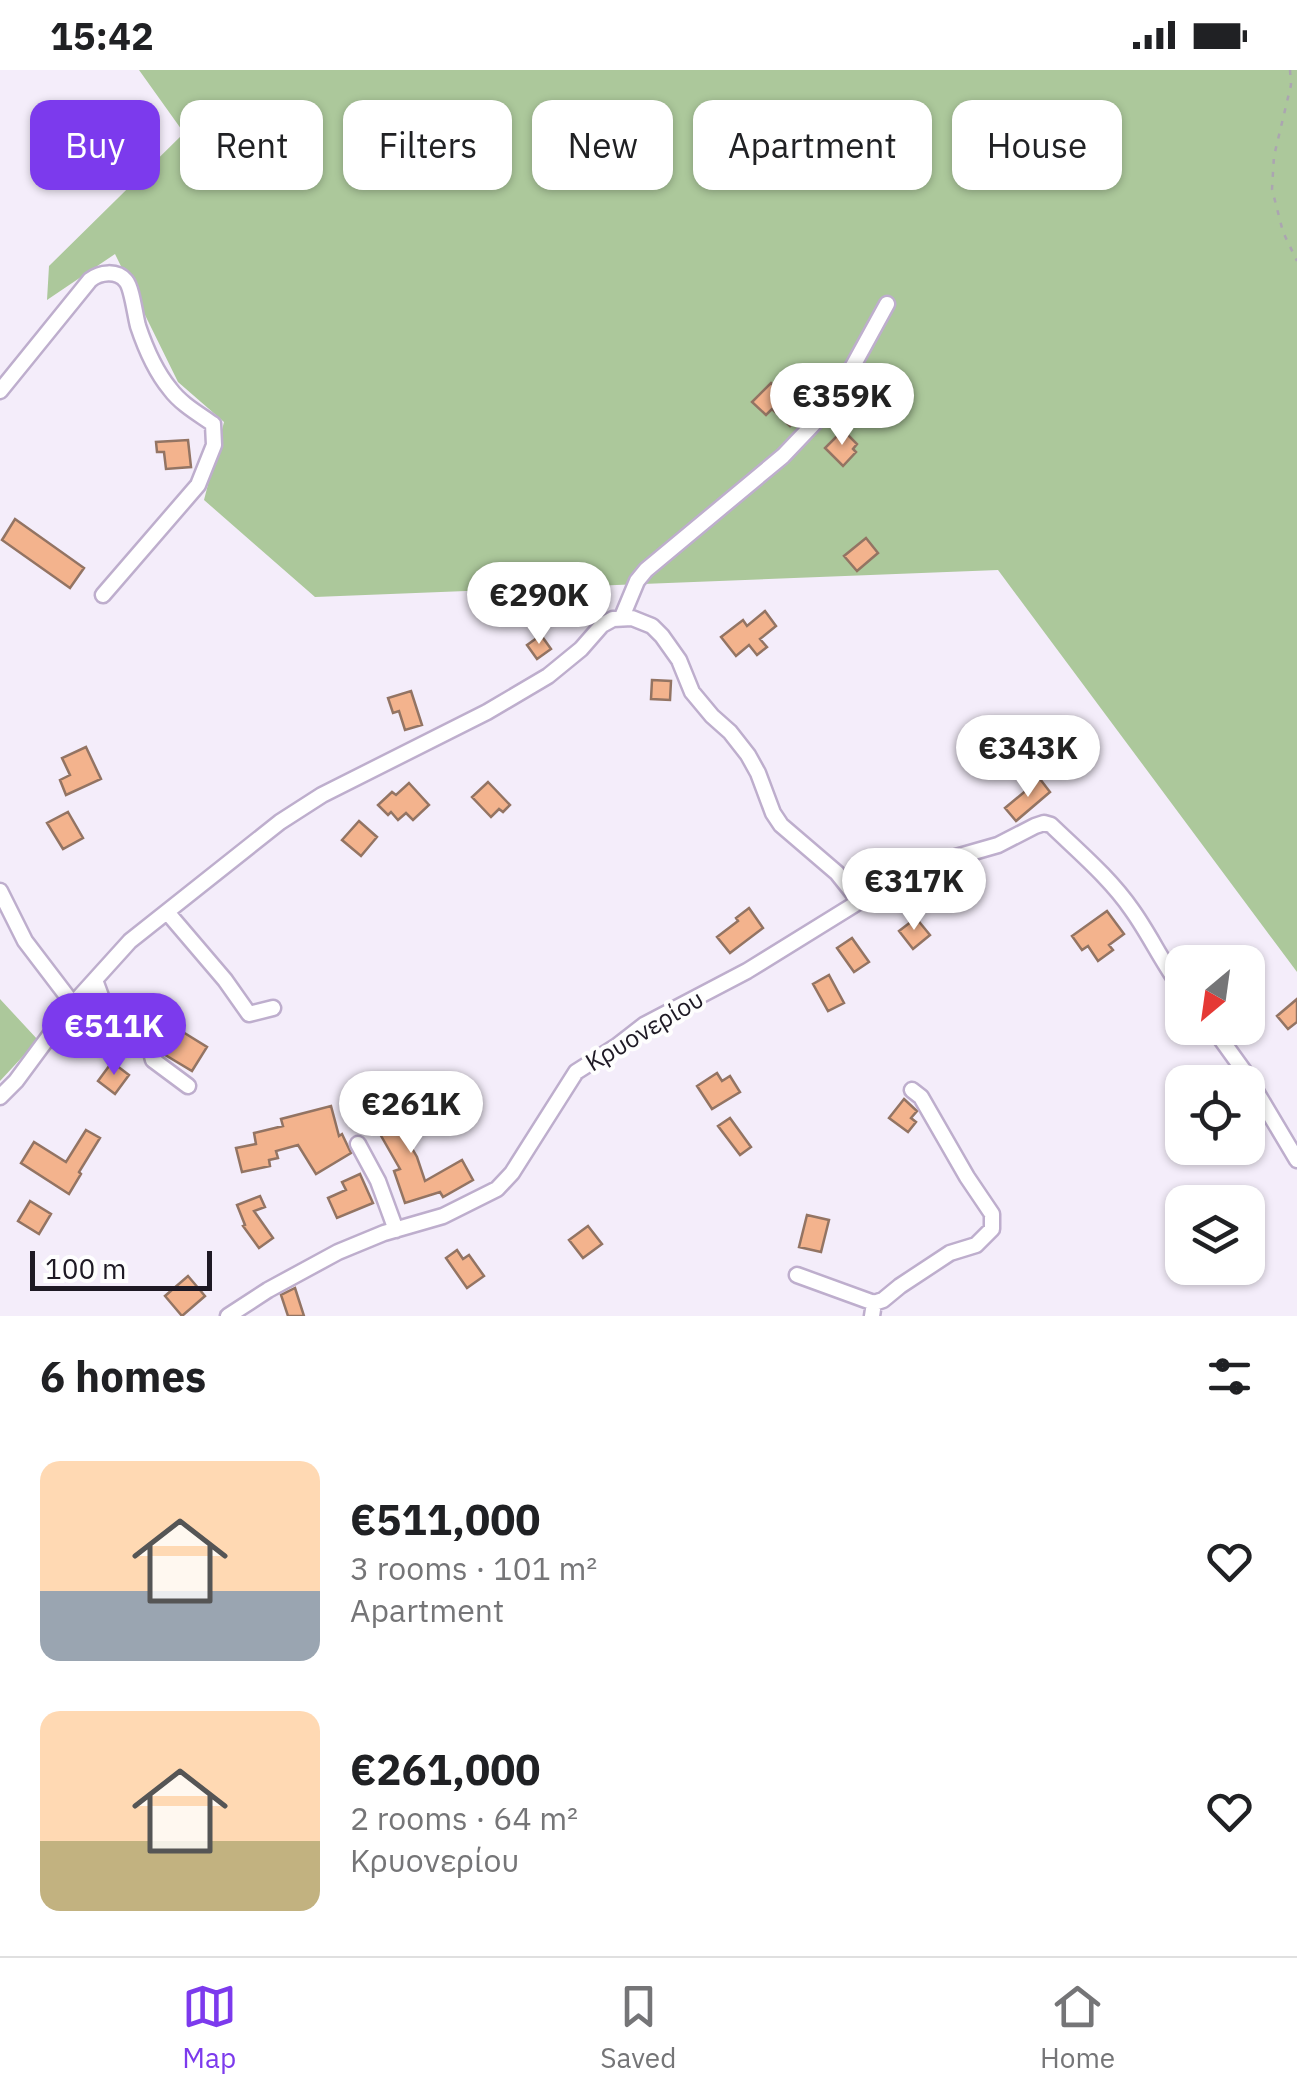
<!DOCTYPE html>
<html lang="en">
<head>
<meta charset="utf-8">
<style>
  :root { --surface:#fff; --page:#f2f2f2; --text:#202124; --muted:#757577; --line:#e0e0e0; --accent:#7c3aed }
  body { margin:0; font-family:"IBM Plex Sans",sans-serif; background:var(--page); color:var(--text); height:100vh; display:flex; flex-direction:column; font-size:38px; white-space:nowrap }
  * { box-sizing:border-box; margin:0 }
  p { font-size:32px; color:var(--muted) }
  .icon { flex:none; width:55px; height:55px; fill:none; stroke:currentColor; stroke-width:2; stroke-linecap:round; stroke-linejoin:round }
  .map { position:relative; height:1246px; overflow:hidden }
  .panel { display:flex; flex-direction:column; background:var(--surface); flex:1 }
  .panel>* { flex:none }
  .hud { position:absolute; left:30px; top:30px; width:1238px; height:90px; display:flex; gap:20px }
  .needle { width:65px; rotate:209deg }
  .fabs { position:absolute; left:1165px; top:875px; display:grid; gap:20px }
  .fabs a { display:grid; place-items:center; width:100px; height:100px; border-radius:20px; background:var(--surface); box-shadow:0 2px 8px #0004; font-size:50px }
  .scale { position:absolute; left:30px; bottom:25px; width:182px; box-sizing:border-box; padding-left:10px; border:5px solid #1e1924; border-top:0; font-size:28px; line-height:35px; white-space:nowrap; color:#1e1924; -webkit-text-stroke:8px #fefefe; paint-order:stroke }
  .price { position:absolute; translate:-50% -85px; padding:0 22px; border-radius:35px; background:#fff; color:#222; font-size:32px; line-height:65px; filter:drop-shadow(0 2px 5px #0008) }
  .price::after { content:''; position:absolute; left:50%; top:60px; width:30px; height:22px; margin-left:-15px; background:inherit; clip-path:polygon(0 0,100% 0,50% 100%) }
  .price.selected { background:var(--accent); color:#fff }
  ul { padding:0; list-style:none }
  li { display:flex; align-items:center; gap:30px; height:250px; padding:0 40px }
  li span { display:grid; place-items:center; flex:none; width:280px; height:200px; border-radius:20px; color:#555 }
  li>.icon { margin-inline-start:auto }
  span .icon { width:120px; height:120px; fill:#fffc; stroke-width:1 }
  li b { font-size:42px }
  h2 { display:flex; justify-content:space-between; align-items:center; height:120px; padding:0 40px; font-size:42px }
  .pill { padding:0 35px; border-radius:20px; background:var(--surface); box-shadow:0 2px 8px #0004; font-size:35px; line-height:90px }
  .pill.selected { background:var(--accent); color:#fff }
  .status { display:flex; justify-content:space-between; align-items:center; height:70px; padding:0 50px; background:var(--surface); direction:ltr }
  .status svg { height:28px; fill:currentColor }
  .dock { display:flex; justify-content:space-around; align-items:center; height:140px; border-top:2px solid var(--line); background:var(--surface); font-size:28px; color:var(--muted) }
  .dock a { display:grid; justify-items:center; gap:5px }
  .dock .selected { color:var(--accent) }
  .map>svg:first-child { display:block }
  .green { fill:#acc89b }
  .building { fill:#f3b38d; stroke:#937463; stroke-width:2.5 }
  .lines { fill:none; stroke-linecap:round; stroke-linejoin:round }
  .minor-casing { stroke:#beaecd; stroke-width:19 }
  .path { stroke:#aba5b1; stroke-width:2.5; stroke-dasharray:5 8; stroke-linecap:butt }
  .minor { stroke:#fff; stroke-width:14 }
  .labels { text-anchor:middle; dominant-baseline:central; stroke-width:8; stroke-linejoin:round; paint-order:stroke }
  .street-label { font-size:25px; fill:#1e1924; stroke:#fefefe }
</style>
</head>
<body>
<div class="status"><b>15:42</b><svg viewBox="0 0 49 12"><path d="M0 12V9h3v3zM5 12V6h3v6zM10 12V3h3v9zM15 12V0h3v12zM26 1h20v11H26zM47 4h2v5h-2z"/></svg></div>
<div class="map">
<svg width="1297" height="1246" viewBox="0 0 1297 1246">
  <rect width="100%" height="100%" fill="#f4edfa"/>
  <path class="green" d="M139,0H1297V902L998,500L315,527L204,430L224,352L178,312L115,184L47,230L49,196L184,63Z
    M0,929L38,970L0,1011Z"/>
  <path class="building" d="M771,313L802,343L790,356L772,339L766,345L752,332Z
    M843,360L857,374L853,379L856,382L843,396L825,378Z
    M188,370L191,397L166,399L164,382H157L156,372Z
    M15,449L84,498L70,518L2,470Z
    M866,468L878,483L857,501L844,486Z
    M765,541L776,556L760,569L767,577L757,585L749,575L736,586L721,567L743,550L747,556Z
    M541,565L551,579L537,589L527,575Z
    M652,610L671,611L670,630L651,629Z
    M411,621L422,655L405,660L399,641L393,643L388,628Z
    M86,677L101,709L66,725L60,710L70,705L62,688Z
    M1040,709L1050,722L1016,751L1005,738Z
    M488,712L510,735L503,742L499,739L491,747L472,727Z
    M409,713L429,735L413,750L406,743L398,750L391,742L388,745L378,735L392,722L396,725Z
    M68,742L83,768L63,779L47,753Z
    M359,751L377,767L361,786L342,770Z
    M749,838L763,858L730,883L717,867L738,851L736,848Z
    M1107,841L1124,864L1109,875L1113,880L1098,891L1088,876L1082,880L1072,866Z
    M916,848L930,865L913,879L899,861Z
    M852,868L869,892L854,902L837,878Z
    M829,905L844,933L828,941L813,914Z
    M1297,929V952L1288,959L1277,946Z
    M178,959L207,977L192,1001L162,983L170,967L172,969Z
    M112,992L129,1005L115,1024L98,1011Z
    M717,1003L722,1011L730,1006L740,1022L712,1039L697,1016Z
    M378,1019L417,1087L425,1111L462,1090L473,1110L443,1127L440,1122L405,1133L394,1101L400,1099L360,1029Z
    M904,1029L917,1041L911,1048L916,1052L908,1062L889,1048Z
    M331,1036L339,1066L342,1064L351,1083L316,1104L298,1075L276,1081L278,1088L269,1090L270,1096L242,1102L236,1078L256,1074L254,1063L283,1056L281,1049Z
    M730,1048L751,1077L740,1085L718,1056Z
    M86,1060L100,1068L79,1102L81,1104L69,1124L21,1093L34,1072L66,1092Z
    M360,1104L373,1133L337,1148L328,1128L346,1120L342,1112Z
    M260,1126L265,1137L254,1141L273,1168L259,1178L243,1156L245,1155L237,1135Z
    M30,1131L51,1144L39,1164L18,1151Z
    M807,1145L829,1150L821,1182L799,1177Z
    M588,1156L602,1174L583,1188L569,1170Z
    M457,1180L463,1189L469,1185L484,1206L467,1218L446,1188Z
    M188,1206L205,1226L182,1246L165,1226Z
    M295,1218L304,1246H288L281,1225Z"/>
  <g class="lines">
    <g class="minor-casing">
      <path id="minor" d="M0,321L90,210C100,202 117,200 126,211C132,218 135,245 138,256C145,277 156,302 170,319C181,334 199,344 213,354L214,375L198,415L103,525
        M622,547L637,511L646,500L783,386L824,343L853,296L887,234
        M0,821L25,871L73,934
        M167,842L225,910L249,944L273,938
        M95,910L102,929L140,964L150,978L153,990L188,1016
        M1213,958L1244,1001L1297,1090
        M0,1027L16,1011L73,934L130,871L280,752L322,725L487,642L548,606L581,579L602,555L613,549L632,548L652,556L662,566L679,590L692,622L712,646L730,662L748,685L758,703L773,743L781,755L837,803L860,832
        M358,1074L378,1111L396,1160
        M797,1205L874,1233L872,1246
        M874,1233L883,1230L900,1216L950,1183L976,1175L992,1159V1144L967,1107L921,1027L912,1020
        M228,1246L268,1220L338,1182L384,1163L443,1146L497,1119L512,1103L576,1002L617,976L644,955L747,901L886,815L921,797L998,775L1035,756L1044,753L1051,755C1079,782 1110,808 1132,840C1150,865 1163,894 1182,919"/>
    </g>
    <path class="path" d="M1290,0L1291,15L1274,86L1272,119L1283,162L1297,191"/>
    <use href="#minor" class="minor"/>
  </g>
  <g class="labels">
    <g class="street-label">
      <text transform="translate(644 960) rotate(-31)">Κρυονερίου</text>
    </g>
  </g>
</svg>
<div class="fabs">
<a><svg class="needle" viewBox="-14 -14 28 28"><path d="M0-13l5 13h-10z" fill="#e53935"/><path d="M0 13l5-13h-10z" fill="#757577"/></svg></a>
<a><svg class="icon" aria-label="locate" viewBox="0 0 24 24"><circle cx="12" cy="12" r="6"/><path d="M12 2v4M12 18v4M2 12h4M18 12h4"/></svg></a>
<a><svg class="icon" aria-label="layers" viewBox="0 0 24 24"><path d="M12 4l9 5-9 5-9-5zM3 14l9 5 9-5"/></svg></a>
</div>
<div class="scale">100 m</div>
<b class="price" style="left:842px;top:378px">€359K</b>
<b class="price" style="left:539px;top:577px">€290K</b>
<b class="price" style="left:1028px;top:730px">€343K</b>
<b class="price" style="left:914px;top:863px">€317K</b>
<b class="price selected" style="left:114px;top:1008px">€511K</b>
<b class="price" style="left:411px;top:1086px">€261K</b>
<div class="hud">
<a class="pill selected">Buy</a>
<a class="pill">Rent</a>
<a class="pill">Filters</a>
<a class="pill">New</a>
<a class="pill">Apartment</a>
<a class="pill">House</a>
</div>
</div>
<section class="panel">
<h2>6 homes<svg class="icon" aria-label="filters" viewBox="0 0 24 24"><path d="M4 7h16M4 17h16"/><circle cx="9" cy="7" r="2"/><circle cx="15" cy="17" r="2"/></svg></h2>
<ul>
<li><span style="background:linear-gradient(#ffd9b3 65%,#9aa5b1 0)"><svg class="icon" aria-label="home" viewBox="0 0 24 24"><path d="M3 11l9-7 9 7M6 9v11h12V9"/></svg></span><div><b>€511,000</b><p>3 rooms · 101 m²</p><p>Apartment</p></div><svg class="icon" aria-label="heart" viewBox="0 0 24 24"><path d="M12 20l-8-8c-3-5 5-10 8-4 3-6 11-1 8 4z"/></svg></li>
<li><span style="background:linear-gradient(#ffd9b3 65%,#c2b280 0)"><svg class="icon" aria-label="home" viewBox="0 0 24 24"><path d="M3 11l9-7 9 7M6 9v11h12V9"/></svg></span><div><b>€261,000</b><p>2 rooms · 64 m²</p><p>Κρυονερίου</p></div><svg class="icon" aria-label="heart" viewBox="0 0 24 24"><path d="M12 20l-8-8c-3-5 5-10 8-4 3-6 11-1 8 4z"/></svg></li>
</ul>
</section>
<nav class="dock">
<a class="selected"><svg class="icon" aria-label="map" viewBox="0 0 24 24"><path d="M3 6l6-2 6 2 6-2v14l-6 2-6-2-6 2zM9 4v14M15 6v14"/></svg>Map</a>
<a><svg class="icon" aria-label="saved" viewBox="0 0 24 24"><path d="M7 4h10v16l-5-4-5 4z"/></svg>Saved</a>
<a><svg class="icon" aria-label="home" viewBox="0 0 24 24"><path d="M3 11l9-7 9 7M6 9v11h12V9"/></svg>Home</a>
</nav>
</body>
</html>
